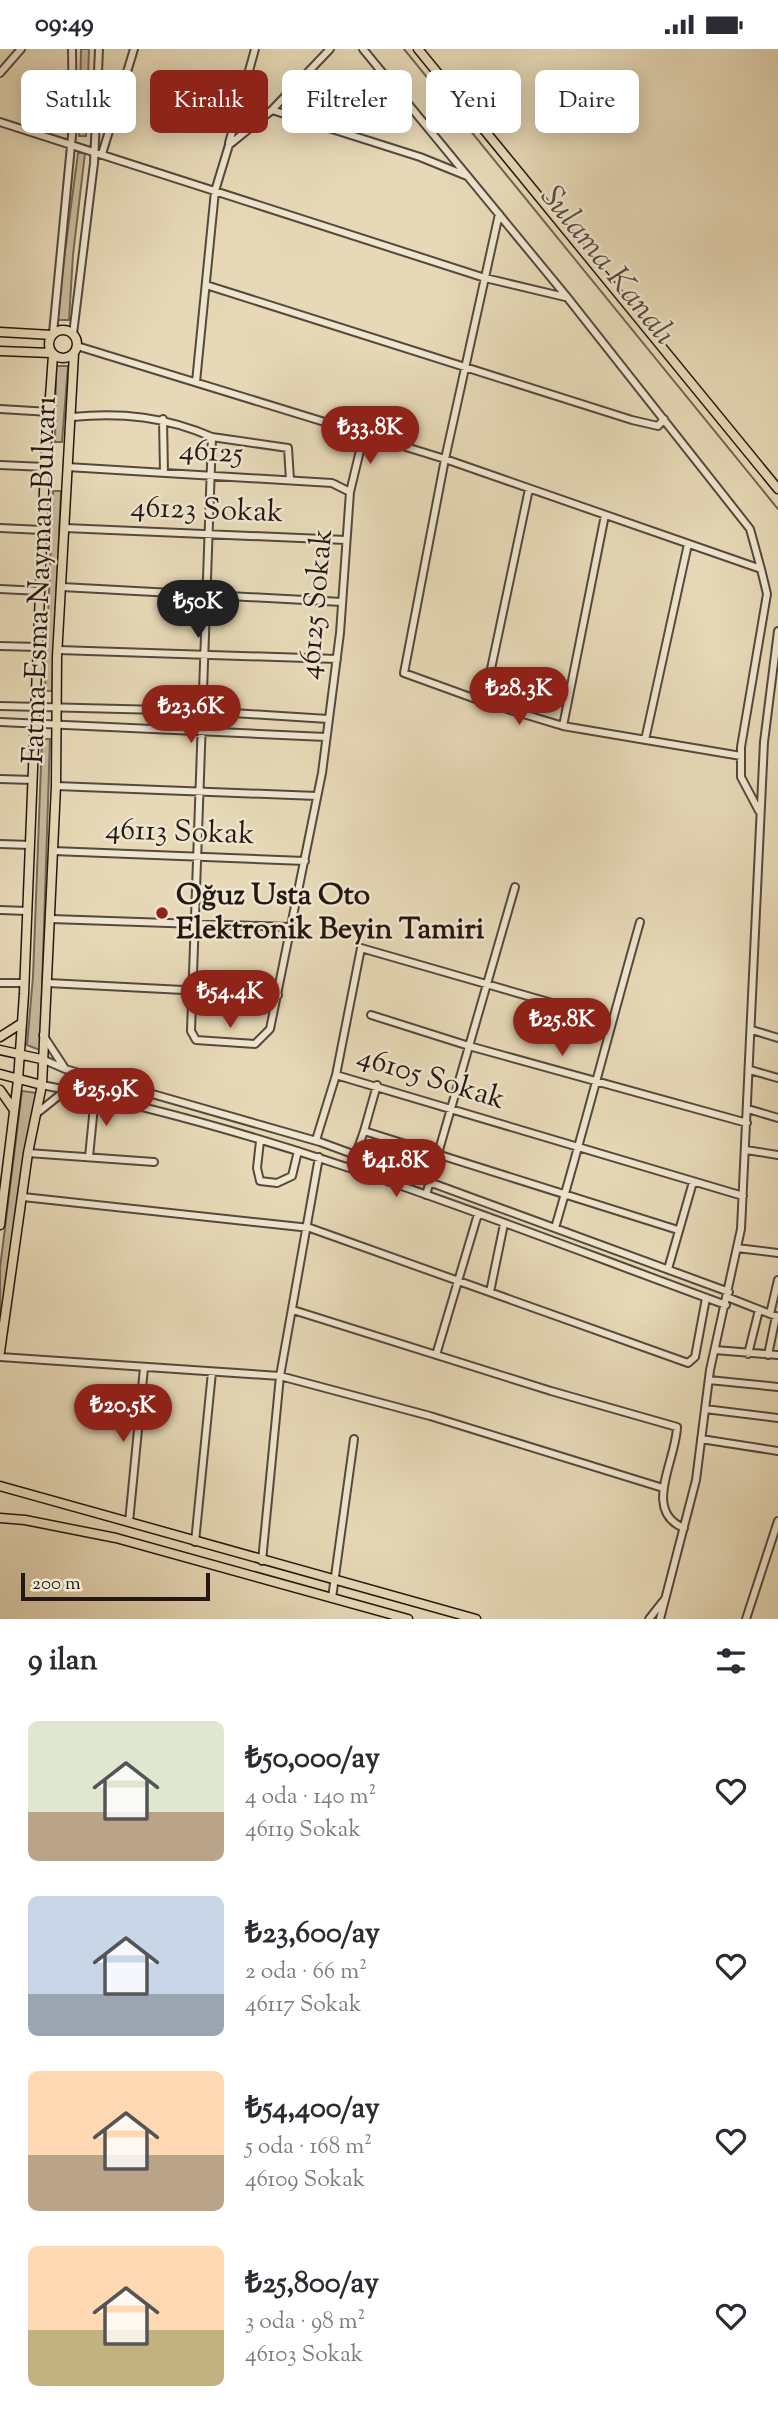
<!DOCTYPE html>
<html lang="tr">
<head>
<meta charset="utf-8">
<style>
  :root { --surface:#fff; --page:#f7f7f7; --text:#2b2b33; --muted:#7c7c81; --accent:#8f2418 }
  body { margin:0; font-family:"Sorts Mill Goudy",serif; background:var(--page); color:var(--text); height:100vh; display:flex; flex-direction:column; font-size:26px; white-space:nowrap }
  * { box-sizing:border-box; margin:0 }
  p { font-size:23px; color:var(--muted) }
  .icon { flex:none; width:38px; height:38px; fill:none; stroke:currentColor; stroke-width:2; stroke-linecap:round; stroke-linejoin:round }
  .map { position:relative; height:1570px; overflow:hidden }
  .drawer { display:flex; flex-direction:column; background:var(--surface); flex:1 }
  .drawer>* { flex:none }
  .guide { position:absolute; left:21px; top:21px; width:737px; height:63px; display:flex; gap:14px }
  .scale { position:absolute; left:21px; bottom:18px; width:189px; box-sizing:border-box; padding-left:7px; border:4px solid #251712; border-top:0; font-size:19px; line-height:24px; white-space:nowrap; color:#251712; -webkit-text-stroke:5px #efe6d0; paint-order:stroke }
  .price { position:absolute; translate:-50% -60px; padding:0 16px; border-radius:24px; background:var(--accent); color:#fff; font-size:23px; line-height:46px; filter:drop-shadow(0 2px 4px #0008) }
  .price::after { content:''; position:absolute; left:50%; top:42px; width:21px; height:16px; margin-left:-10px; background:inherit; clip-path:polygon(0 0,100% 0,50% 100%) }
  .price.on { background:#222; color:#fff }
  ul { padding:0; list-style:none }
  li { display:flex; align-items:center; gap:21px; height:175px; padding:0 28px }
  li span { display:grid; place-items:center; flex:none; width:196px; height:140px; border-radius:10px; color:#555 }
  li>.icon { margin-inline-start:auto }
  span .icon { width:84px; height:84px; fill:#fffc; stroke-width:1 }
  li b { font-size:30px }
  h2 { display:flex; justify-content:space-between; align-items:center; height:84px; padding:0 28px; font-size:30px }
  .chip { padding:0 24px; border-radius:10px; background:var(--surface); box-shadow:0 4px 18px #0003; font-size:24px; line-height:63px }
  .chip.on { background:var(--accent); color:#fff }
  .status { display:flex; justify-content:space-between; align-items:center; height:49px; padding:0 35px; background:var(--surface); direction:ltr }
  .status svg { height:19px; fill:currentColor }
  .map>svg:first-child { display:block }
  .green { fill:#c6b89b; stroke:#766856; stroke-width:2 }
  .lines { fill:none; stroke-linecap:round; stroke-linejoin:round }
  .stream { stroke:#726453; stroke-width:2 }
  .minor-casing { stroke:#56483b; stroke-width:10 }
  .major-casing { stroke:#251712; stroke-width:11 }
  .minor { stroke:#efe6d0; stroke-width:6 }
  .major { stroke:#e7d9b7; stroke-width:8 }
  .poi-dot { fill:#8f2418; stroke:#efe6d0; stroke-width:2.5 }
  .labels { text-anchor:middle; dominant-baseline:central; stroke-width:5; stroke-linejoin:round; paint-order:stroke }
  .street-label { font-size:30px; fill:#251712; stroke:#efe6d0 }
  .poi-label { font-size:30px; font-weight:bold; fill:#251712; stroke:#efe6d0; text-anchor:start }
  .water-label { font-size:32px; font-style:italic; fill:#584a3e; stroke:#efe6d0 }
</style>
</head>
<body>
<div class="status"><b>09:49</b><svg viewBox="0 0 49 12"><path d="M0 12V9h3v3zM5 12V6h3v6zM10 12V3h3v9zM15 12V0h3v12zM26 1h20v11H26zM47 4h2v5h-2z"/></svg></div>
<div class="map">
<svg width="778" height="1570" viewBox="0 0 778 1570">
  <rect width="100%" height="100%" fill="#e7d9b7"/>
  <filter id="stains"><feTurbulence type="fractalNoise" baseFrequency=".00286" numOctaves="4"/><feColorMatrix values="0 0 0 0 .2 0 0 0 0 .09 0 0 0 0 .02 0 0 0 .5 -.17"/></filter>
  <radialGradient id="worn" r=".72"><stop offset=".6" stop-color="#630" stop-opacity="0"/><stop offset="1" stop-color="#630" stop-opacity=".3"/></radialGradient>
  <path class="green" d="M81,0H89L86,87H79Z
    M78,104H85L73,206L69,271H56Z
    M56,317H68L62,393H55Z
    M53,442H61L52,642H45Z
    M42,690H50L40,1001L27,996L33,928Z
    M22,1042L37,1044L0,1272V1219Z"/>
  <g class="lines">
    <path class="stream" d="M404,0L778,460"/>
    <g class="minor-casing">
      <path id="minor" d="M363,0L567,248L750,480L761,520
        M0,24L21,0
        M272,61L330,0
        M0,73L485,229L565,248
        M229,94L255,0
        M102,105L134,0
        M206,236L632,371L658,377L664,370
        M53,284L73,76L72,0
        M73,285L94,114L99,0
        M77,297L445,410L761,520L767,545L741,698V728L759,762
        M196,333L215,142L229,96L272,61L420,108L467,127
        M0,360L50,363
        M72,368C122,363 166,368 212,388L191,982L196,991L255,995L270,980L322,724L340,584L350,443L364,385
        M163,370L164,424
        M212,388L288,399L290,431
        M0,416L45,418
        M67,418L332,434L350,443
        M529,440L484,653L563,677L605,466
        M0,479L42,481
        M65,479L346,491
        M62,538L342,553
        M0,540L40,542
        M0,597L38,598
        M58,601L337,610
        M484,653L404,624L445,410L499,165
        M0,657L202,662L328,670
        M0,673L326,688
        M563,677L741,707
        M645,691L688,495
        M0,730L33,731
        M56,737L317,747
        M0,795L30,796
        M53,802L305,812
        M0,861L27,862
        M51,870L289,878
        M0,934H24
        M48,934L278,946
        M371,966L469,997L747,1074
        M752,981L778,989
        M43,986L64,1018
        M42,1010L65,1020L320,1093L729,1243
        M750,1021L778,1029
        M336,1026L361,899L611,971
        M42,1036C278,1081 501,1174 726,1256
        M748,1060L778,1069
        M36,1065L66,1041
        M364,1082L377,1036
        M316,1091L336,1026L743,1147
        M260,1092L257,1119L260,1132L277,1134L292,1127L298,1102
        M746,1101L778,1106
        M28,1104L154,1113
        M356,1105L364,1082L678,1181
        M89,1108L95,1047
        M426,1146L515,838
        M23,1148L310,1179L688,1314L695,1308L706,1249
        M555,1179C585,1077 611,975 640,873
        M737,1199L778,1204
        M668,1220L693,1133
        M490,1243L504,1175
        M727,1248L778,1268
        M293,1261L551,1342L677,1378C676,1412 642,1462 684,1479
        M770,1265L778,1231
        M715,1301L778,1306
        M748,1305L759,1261
        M436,1306L478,1165
        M768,1306L776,1267
        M0,1308L280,1327L430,1367L663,1439
        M709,1331L778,1338
        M705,1360L778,1369
        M701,1390L778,1402
        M129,1473L144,1319
        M195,1493L212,1323
        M262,1512L280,1327L319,1108
        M332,1549L354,1390
        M649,1570L664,1551
        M660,1570L696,1431L710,1321L741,1180L764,693L778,582
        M746,1570L778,1472"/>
    </g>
    <g class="major-casing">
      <path id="major" d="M418,0L778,440
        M49 295a14 14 0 1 1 28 0a14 14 0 1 1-28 0Z
        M0,283L52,286
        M0,302L51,304
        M0,988L22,974
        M0,1001L41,1010
        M0,1025L42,1036
        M0,1041L14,1061
        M0,1176L18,1031L24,945L45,418L53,306
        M0,1303L28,1104L42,1036L56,737L57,608L74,304
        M0,1437L476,1570
        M0,1469L25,1471L116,1489L408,1570"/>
    </g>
    <use href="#minor" class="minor"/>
    <use href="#major" class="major"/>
  </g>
  <circle class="poi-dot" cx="162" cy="864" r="7"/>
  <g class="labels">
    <g class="street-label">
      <text transform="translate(211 404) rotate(3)">46125</text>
      <text transform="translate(207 462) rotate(2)">46123 Sokak</text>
      <text transform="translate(41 531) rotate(-88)">Fatma Esma Nayman Bulvarı</text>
      <text transform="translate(317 555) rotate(-85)">46125 Sokak</text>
      <text transform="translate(180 784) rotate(2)">46113 Sokak</text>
      <text transform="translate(431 1030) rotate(17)">46105 Sokak</text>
    </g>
    <g class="poi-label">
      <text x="176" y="847">Oğuz Usta Oto<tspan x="176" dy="34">Elektronik Beyin Tamiri</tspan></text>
    </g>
    <g class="water-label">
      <text transform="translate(607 217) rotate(51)">Sulama Kanalı</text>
    </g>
  </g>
  <rect width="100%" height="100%" filter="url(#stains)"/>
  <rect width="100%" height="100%" fill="url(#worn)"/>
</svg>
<div class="scale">200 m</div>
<b class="price" style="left:370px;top:417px">₺33.8K</b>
<b class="price on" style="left:198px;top:591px">₺50K</b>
<b class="price" style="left:519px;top:678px">₺28.3K</b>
<b class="price" style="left:191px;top:696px">₺23.6K</b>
<b class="price" style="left:230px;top:981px">₺54.4K</b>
<b class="price" style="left:562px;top:1009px">₺25.8K</b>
<b class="price" style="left:106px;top:1079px">₺25.9K</b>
<b class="price" style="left:396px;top:1150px">₺41.8K</b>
<b class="price" style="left:123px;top:1395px">₺20.5K</b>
<div class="guide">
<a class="chip">Satılık</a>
<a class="chip on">Kiralık</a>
<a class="chip">Filtreler</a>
<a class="chip">Yeni</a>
<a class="chip">Daire</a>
</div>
</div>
<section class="drawer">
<h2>9 ilan<svg class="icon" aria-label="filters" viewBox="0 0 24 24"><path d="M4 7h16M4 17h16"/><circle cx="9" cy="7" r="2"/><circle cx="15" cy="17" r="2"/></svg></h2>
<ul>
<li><span style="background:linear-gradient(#dfe7d0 65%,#b9a48a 0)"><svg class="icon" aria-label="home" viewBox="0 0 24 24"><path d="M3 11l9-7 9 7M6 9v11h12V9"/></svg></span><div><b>₺50,000/ay</b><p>4 oda · 140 m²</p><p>46119 Sokak</p></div><svg class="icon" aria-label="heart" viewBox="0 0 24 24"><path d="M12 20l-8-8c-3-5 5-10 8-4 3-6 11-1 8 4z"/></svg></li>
<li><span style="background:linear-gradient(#c9d6e8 70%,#9aa5b1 0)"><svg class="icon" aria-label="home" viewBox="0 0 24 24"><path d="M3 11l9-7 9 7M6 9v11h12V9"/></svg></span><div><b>₺23,600/ay</b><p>2 oda · 66 m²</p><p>46117 Sokak</p></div><svg class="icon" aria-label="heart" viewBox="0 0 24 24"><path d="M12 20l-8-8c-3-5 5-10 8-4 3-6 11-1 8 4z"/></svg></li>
<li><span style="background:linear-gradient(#ffd9b3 60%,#b9a48a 0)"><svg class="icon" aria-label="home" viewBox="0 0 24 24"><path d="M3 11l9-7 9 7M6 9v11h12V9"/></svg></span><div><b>₺54,400/ay</b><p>5 oda · 168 m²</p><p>46109 Sokak</p></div><svg class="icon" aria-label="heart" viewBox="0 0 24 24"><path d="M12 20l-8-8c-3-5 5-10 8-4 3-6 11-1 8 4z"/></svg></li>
<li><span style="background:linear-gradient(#ffd9b3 60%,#c2b280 0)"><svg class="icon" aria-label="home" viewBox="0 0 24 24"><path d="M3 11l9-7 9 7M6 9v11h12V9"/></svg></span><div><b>₺25,800/ay</b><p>3 oda · 98 m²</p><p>46103 Sokak</p></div><svg class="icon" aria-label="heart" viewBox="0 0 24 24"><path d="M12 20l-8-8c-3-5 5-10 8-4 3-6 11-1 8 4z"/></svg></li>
</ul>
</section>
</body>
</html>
